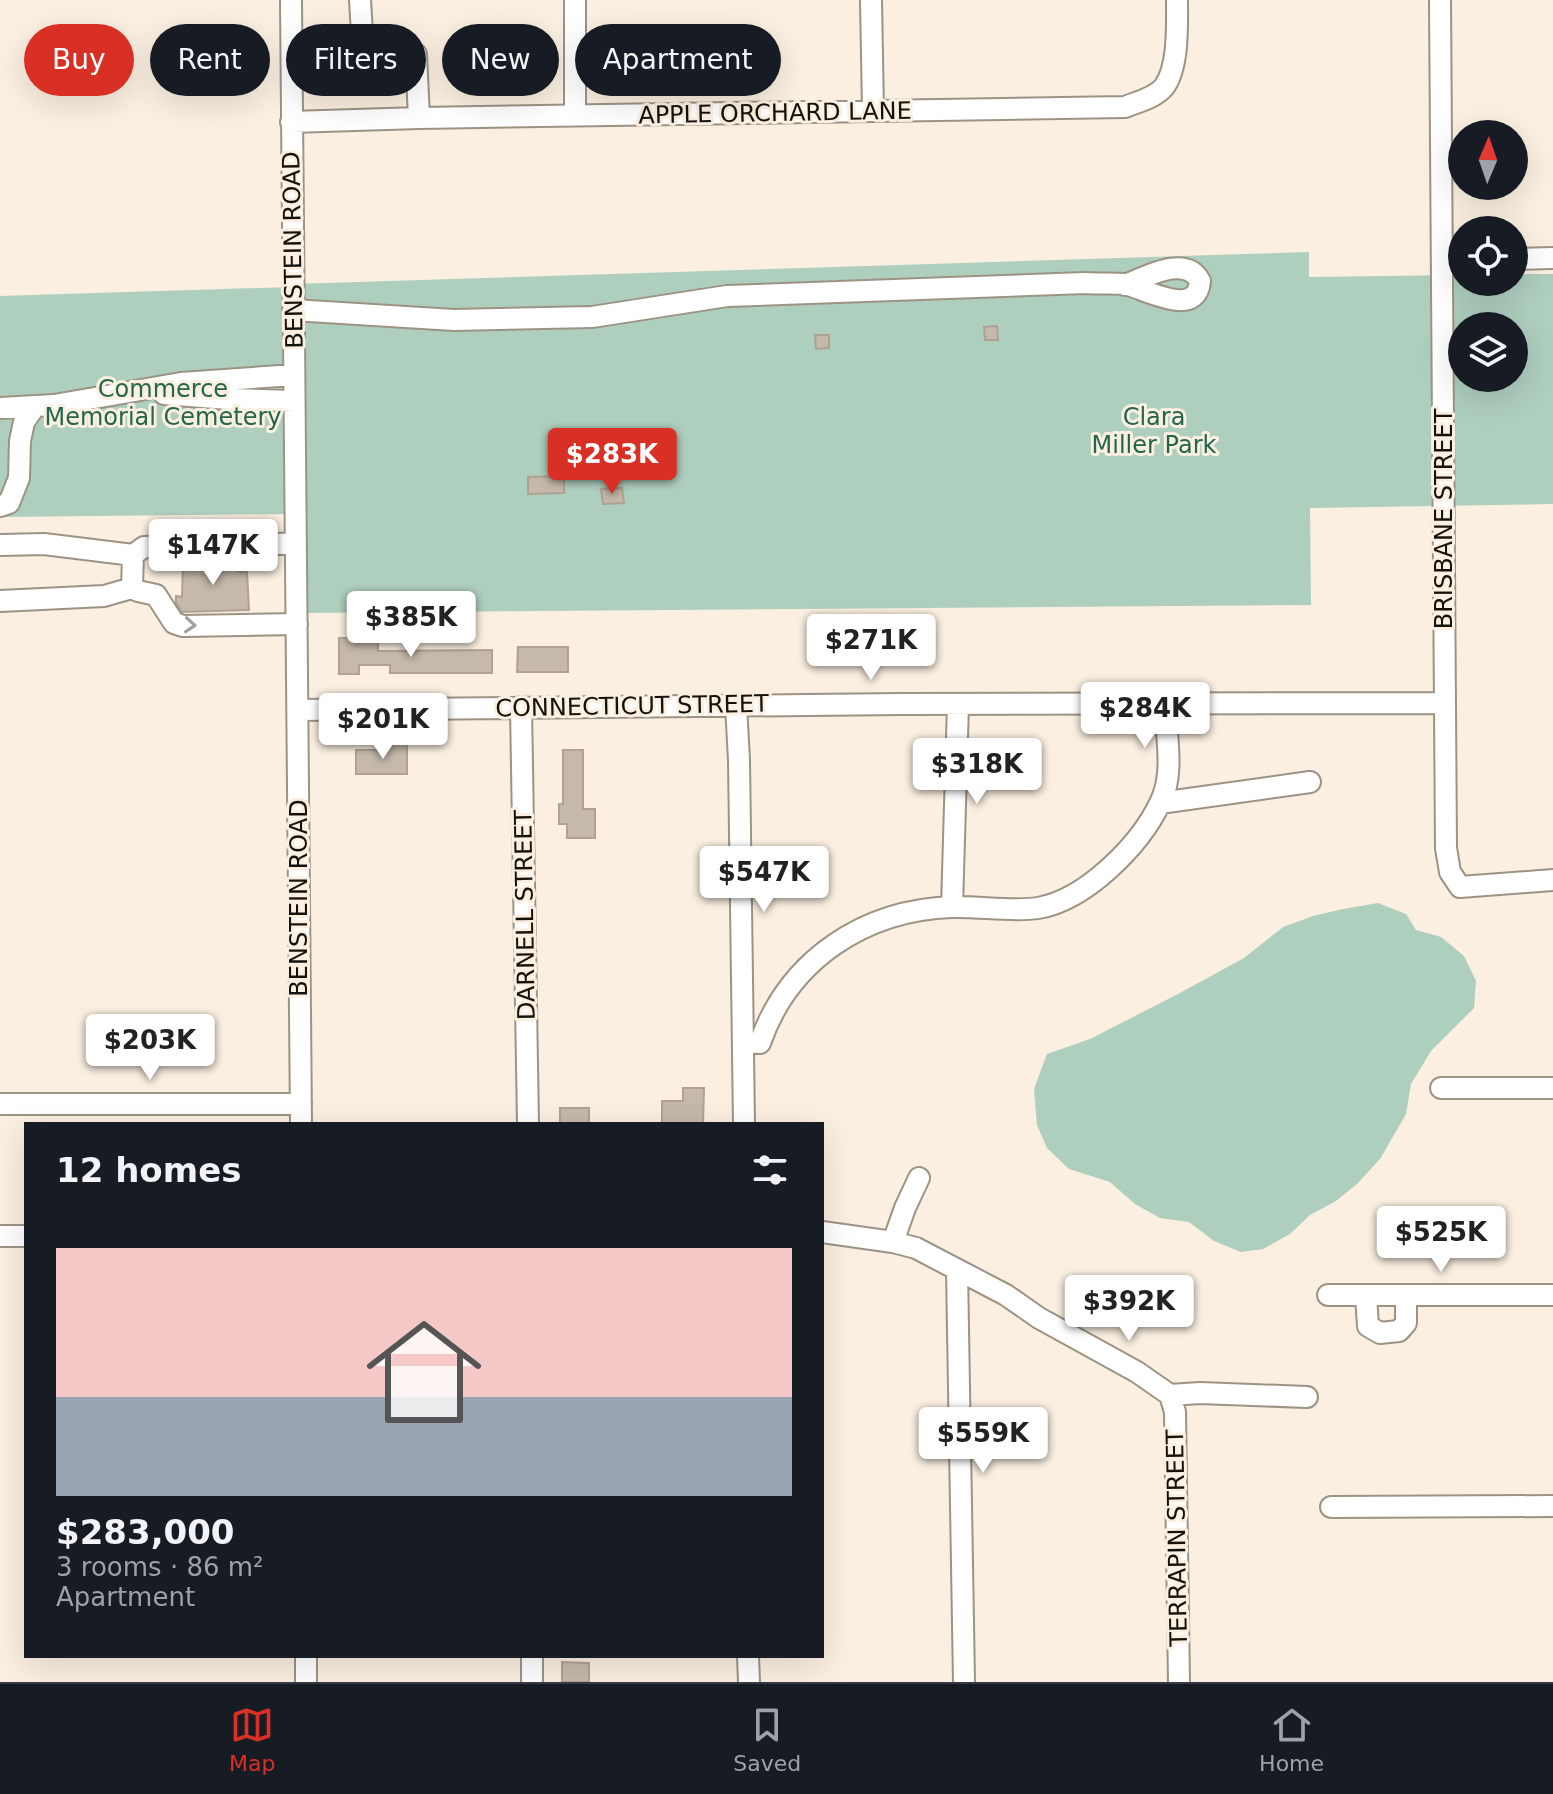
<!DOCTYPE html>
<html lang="en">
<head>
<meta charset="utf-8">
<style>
  :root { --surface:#171b24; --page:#242831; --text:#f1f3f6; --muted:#9ea1a6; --line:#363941; --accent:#d93025 }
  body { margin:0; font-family:"DejaVu Sans",sans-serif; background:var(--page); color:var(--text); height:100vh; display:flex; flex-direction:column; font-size:30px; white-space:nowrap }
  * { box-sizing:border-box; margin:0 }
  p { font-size:26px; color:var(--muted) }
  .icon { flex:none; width:44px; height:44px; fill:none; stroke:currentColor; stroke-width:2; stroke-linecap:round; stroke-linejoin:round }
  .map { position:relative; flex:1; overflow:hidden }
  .details { position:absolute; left:24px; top:1122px; width:800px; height:536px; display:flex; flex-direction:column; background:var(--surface); border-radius:0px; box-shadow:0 8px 32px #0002 }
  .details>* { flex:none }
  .guide { position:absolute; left:24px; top:24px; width:800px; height:72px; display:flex; gap:16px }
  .needle { width:52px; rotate:2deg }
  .controls { position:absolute; left:1448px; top:120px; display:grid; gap:16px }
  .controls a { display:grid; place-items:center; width:80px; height:80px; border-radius:50%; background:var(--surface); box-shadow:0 8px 32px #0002; font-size:40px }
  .price { position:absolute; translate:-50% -68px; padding:0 18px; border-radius:8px; background:#fff; color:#222; font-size:26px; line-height:52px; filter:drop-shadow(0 2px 4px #0008) }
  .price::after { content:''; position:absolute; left:50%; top:48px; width:24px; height:18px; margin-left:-12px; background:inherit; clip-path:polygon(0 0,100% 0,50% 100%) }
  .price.selected { background:var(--accent); color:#fff }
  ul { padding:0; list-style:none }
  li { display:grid; align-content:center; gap:16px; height:424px; padding:0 32px }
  li span { display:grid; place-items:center; height:248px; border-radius:0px; color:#555 }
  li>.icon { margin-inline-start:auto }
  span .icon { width:144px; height:144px; fill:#fffc; stroke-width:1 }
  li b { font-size:34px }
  h2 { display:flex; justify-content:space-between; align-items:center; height:96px; padding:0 32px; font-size:34px }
  .chip { padding:0 28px; border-radius:36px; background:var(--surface); box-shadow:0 8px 32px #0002; font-size:28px; line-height:72px }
  .chip.selected { background:var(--accent); color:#fff }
  .dock { display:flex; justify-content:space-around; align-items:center; height:112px; border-top:2px solid var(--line); background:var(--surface); font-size:22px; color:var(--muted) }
  .dock a { display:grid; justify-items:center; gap:4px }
  .dock .selected { color:var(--accent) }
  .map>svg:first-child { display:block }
  .green { fill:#aecebe; fill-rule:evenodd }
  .building { fill:#c5b9ab; stroke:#afa295; stroke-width:2 }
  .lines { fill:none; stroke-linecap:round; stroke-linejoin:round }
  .minor-casing { stroke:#9d9385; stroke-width:24 }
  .minor { stroke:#fff; stroke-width:20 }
  .oneway { stroke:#a1a09e }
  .labels { text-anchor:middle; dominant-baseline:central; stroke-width:6; stroke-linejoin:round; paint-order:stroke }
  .street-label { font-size:24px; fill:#15120c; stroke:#faefe0 }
  .park-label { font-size:24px; fill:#23664c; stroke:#faefe0 }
</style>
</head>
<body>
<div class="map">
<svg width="1553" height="1682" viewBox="0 0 1553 1682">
  <rect width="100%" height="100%" fill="#faefe0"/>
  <path class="green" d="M1309,252V277L1462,275V282H1514V274H1553V504L1310,508L1311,605L301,613L294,284ZM1462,326H1514V378H1462Z
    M291,287L292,514L0,517V296Z
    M1378,903L1406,914L1416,930L1441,937L1464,956L1476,981L1474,1008L1431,1051L1411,1084L1406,1114L1380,1159L1357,1184L1336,1201L1310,1215L1290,1234L1263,1249L1241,1252L1214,1241L1189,1222L1160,1218L1135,1204L1110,1182L1069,1169L1047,1148L1037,1125L1034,1089L1047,1054L1090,1039L1178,994L1244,958L1283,927L1313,916L1343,909Z"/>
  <path class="building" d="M997,326L998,340H985L984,327Z
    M815,335H829V348L816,349Z
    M564,476V493L528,494V477Z
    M622,488L624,503L603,504L601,489Z
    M237,561L238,572H247L249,610L182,612L176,603V596L182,597L183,562Z
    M339,638H378V651L492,650V673H390V665H359V674H339Z
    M518,647H568V672H517Z
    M388,744H407V774H356V750H388Z
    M563,750H583V809H595V838H567V824H559V804H563Z
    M683,1088H704L703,1123H662V1101H683Z
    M560,1108H589V1124H560Z
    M562,1662L589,1663V1682H562Z"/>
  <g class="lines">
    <g class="minor-casing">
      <path id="minor" d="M291,0L301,1124
        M360,0L363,50L416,54L419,118
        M575,0V115
        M871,0L873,111
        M1440,0L1446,848L1450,872L1460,887L1553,880
        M291,122L419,118L1125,107C1137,102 1155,98 1164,87C1179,67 1177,24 1177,0
        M1514,259L1553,258
        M293,310L454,320L592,317L727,296L1085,283C1098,284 1112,283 1124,284C1144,288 1197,320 1200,281C1186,254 1146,277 1125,285
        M164,394L228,399L294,401
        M0,408L54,405L181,383L294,375
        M0,506L9,503L19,478L20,441L24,422L35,406
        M296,543L255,545L144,547L133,555L132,588L138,591L156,595L174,623L183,626L297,624
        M0,545L44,544L133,555
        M0,601L104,596L132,588
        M736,705L739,760L744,1124
        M521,707L528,1124
        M298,710L902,704L1445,703
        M1160,803C1175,774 1166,736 1165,705
        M952,907L958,704
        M743,1042L760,1043C789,959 865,910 952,907C979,906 1012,912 1038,908C1086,900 1140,845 1160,803L1310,782
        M1441,1088H1553
        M0,1104H301
        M822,1232L893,1242L916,1248L1006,1295L1039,1318L1137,1372L1170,1395L1200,1393L1307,1397
        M0,1236H26
        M893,1242L905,1208L919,1178
        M957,1270L964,1682
        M1328,1295H1553
        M1366,1296L1368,1326L1380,1333L1399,1331L1406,1323V1296
        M1170,1395L1175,1412L1179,1682
        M1331,1507L1553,1506
        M532,1656V1682
        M748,1656L749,1682
        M306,1682V1656"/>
    </g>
    <use href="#minor" class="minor"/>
  </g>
  <defs><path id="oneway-chevron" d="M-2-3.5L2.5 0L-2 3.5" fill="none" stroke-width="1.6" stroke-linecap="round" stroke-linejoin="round" transform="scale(2)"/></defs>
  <use class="oneway" href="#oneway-chevron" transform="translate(190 625) rotate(4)"/>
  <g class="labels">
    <g class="street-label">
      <text transform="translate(775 113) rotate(-1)">APPLE ORCHARD LANE</text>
      <text transform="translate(293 250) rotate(-91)">BENSTEIN ROAD</text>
      <text transform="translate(1444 519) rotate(-90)">BRISBANE STREET</text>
      <text transform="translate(632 706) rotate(-1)">CONNECTICUT STREET</text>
      <text transform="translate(299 898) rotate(-90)">BENSTEIN ROAD</text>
      <text transform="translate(525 915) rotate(-91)">DARNELL STREET</text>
      <text transform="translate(1177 1538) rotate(-91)">TERRAPIN STREET</text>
    </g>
    <g class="park-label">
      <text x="163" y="389">Commerce<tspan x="163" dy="28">Memorial Cemetery</tspan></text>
      <text x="1154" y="417">Clara<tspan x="1154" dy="28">Miller Park</tspan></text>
    </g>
  </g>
</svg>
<div class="controls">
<a><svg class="needle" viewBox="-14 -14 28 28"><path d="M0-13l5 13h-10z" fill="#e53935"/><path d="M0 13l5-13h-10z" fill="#9ea1a6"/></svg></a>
<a><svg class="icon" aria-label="locate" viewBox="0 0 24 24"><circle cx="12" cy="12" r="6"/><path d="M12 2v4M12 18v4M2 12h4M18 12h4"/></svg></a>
<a><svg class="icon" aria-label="layers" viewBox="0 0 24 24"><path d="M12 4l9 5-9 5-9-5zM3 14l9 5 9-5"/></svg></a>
</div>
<b class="price selected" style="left:612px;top:496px">$283K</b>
<b class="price" style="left:213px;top:587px">$147K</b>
<b class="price" style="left:411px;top:659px">$385K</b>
<b class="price" style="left:871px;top:682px">$271K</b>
<b class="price" style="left:1145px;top:750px">$284K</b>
<b class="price" style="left:383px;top:761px">$201K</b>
<b class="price" style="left:977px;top:806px">$318K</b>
<b class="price" style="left:764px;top:914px">$547K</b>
<b class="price" style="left:150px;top:1082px">$203K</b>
<b class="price" style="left:1441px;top:1274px">$525K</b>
<b class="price" style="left:1129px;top:1343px">$392K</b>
<b class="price" style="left:983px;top:1475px">$559K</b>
<div class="guide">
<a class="chip selected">Buy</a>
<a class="chip">Rent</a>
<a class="chip">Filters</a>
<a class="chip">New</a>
<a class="chip">Apartment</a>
</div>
<section class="details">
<h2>12 homes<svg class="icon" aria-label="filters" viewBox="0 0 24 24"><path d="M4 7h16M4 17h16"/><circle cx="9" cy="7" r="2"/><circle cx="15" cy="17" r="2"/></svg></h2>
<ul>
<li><span style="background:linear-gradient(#f6c9c9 60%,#9aa5b1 0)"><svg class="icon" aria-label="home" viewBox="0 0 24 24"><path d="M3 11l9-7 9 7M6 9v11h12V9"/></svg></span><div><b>$283,000</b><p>3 rooms · 86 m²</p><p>Apartment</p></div></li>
</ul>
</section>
</div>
<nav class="dock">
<a class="selected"><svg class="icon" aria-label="map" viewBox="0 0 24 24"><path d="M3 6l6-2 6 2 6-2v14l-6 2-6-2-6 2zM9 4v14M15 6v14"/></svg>Map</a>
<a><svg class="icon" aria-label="saved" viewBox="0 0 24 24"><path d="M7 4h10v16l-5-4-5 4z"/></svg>Saved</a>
<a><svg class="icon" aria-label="home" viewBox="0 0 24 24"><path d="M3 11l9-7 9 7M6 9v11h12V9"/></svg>Home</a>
</nav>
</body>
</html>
